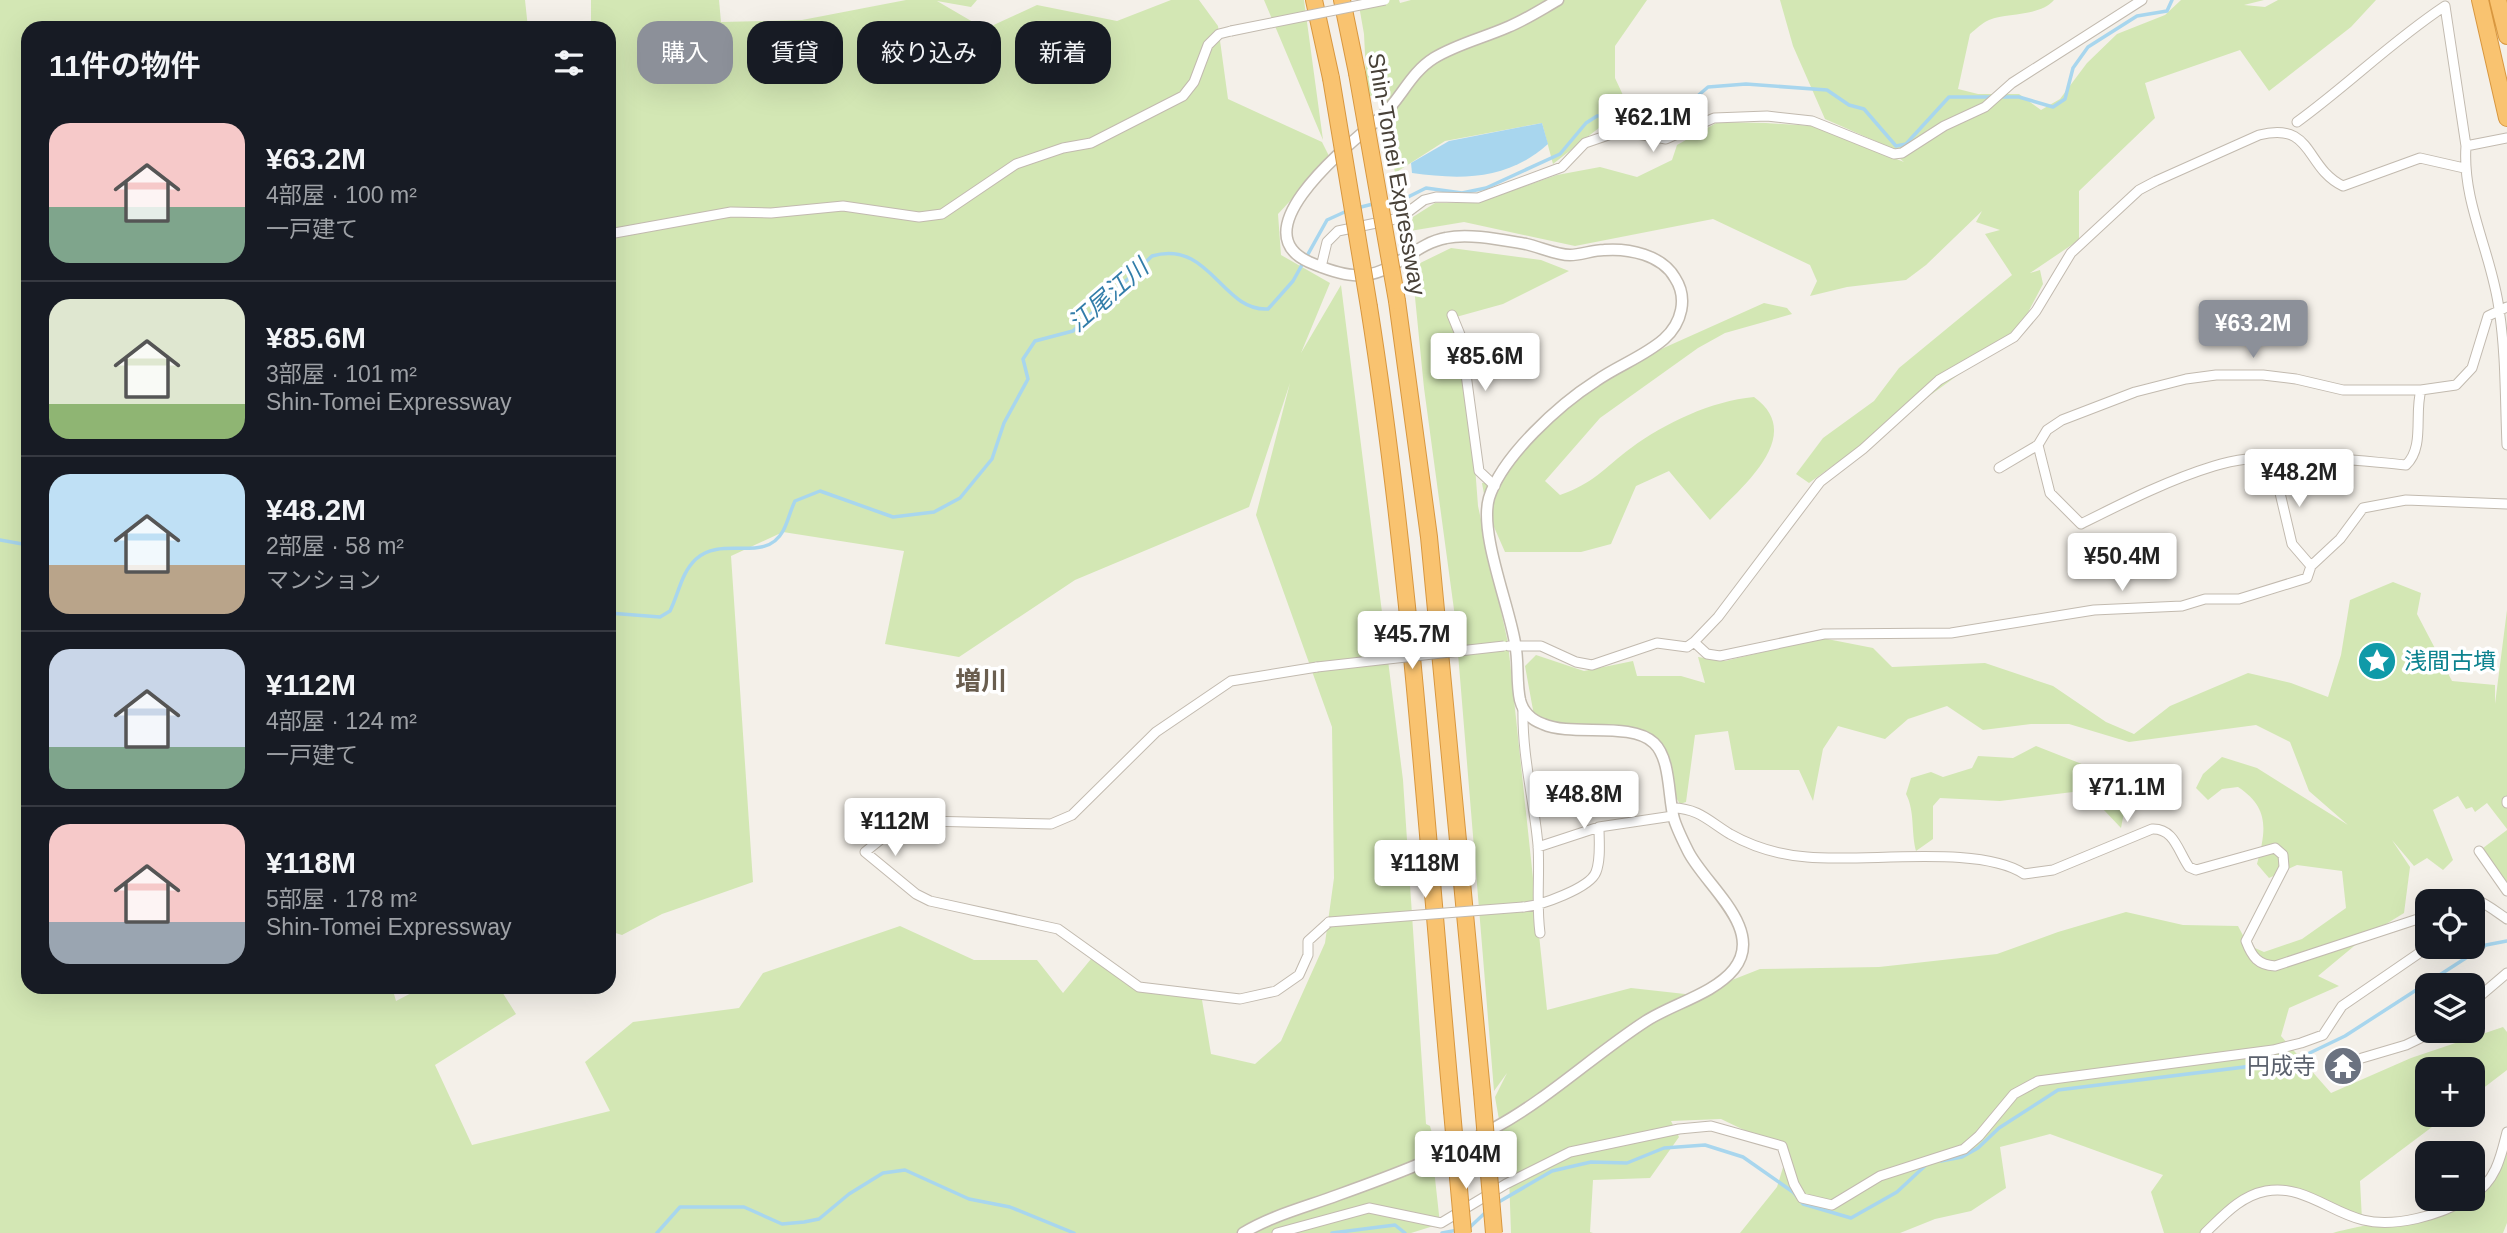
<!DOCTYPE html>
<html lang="ja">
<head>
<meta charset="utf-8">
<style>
  :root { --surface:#171b24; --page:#242831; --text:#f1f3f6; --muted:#9ea1a6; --line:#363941; --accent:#8c9099 }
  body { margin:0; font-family:Arial,"Noto Sans JP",sans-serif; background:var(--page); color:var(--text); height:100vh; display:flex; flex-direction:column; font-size:26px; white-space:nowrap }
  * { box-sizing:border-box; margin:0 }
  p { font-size:23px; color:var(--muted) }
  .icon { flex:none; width:38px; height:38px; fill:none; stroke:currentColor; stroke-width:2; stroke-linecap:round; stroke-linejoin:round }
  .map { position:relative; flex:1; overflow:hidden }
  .details { position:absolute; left:21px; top:21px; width:595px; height:973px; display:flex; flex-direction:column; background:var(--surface); border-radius:21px; box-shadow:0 7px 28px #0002 }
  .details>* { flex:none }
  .top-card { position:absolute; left:637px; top:21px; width:665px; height:63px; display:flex; gap:14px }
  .fabs { position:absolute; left:2415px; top:889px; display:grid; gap:14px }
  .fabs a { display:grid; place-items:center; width:70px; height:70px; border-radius:14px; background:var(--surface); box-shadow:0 7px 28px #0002; font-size:35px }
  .price { position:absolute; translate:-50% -60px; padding:0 16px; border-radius:7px; background:#fff; color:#222; font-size:23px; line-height:46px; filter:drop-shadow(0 2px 4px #0008) }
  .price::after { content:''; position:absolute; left:50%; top:42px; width:21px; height:16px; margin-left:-10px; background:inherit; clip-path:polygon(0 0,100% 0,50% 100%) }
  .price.current { background:var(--accent); color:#fff }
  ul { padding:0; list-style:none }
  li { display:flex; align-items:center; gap:21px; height:175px; padding:0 28px }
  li+li { border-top:2px solid var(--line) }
  li span { display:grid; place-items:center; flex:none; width:196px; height:140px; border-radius:21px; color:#555 }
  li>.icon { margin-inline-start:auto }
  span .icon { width:84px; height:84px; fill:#fffc; stroke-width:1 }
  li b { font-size:30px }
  h2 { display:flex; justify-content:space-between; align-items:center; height:84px; padding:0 28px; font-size:30px }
  .chip { padding:0 24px; border-radius:21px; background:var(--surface); box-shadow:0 7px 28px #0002; font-size:24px; line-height:63px }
  .chip.current { background:var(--accent); color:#fff }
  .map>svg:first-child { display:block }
  .green { fill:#d3e7b4 }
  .water { fill:#a8d6ee }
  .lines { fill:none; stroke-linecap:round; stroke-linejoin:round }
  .stream { stroke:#a8d6ee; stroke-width:3.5 }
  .minor-casing { stroke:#c2baaf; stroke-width:11 }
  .tertiary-casing { stroke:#c2baaf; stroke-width:13 }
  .motorway-casing { stroke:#d8973f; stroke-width:18 }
  .minor { stroke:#fff; stroke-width:9 }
  .tertiary { stroke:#fff; stroke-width:10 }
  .motorway { stroke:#f9c370; stroke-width:16 }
  .minor-bridge-casing { stroke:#c2baaf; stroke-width:11; stroke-linecap:butt }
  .motorway-bridge-casing { stroke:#d8973f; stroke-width:18; stroke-linecap:butt }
  .minor-bridge { stroke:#fff; stroke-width:9 }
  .motorway-bridge { stroke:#f9c370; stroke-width:16 }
  .labels { text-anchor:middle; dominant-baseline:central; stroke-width:7; stroke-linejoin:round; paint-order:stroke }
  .street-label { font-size:23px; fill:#484138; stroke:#fff }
  .culture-label { font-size:23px; fill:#0d838f; stroke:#fff; text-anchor:start }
  .worship-label { font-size:23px; fill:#5b616d; stroke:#fff; text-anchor:end }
  .water-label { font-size:24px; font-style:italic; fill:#327da9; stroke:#fff }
  .quarter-label { font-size:26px; font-weight:bold; fill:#6a5e4f; stroke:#fff }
</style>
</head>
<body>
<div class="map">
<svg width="2507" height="1233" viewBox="0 0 2507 1233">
  <rect width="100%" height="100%" fill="#f4f0e9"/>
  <path class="green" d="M0,0H525L528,28H28V987H392L396,1001L423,987H499L516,1014L435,1065L472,1145L610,1111L585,1062L633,1022L739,1008L763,973L900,926L974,960H1037L1063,993L1091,959L1139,987L1202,1000L1211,1054L1255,1064L1281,1041L1325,943L1334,878L1332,727L1256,515L1290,383L1249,507L1075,580L959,657L885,644L904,551L783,532L731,556L753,882L662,914L622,935L609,931V28H591V0H719L721,22L802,20L906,0H977L971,7L937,1L985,29L1037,5L1117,21L1171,0H1199L1218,26L1228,99L1322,142L1330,158L1278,214L1281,255L1330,283L1301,353L1341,285L1403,780L1426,1124L1430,1126L1435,1144L1433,1160L1440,1224L1411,1233H0Z
    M1264,0H1304L1323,140Z
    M1358,0H1399L1400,3L1411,0H1647L1615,46V78L1629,108L1662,132H1647L1609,120L1553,164L1542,123L1445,141L1395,173L1381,96H1367L1364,34Z
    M1780,0H2054C2039,17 2008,12 1989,20C1982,23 1976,29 1970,34L1958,89L1978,94H2019L2041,110L2060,99L2087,63L2117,34L2165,15L2181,0H2264L2244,5L2265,7L2278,0H2376L2351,27L2269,91L2240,50L2145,83L2155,118L2079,191V240L2030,273L2040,270L2043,284L2024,320L2005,341L1809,483L1796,474L1823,438L1874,401L1899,368L2012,275L1985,234L2000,230L1976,222L1982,211L1926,265L1906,280L1847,287L1810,296L1817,281L1810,265L1713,219L1575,246L1464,222L1404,232L1405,222L1435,203H1476L1557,175L1600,167L1637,177L1672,160L1677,145L1718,122L1766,123L1814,126L1904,162L1882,144L1825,119L1793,46Z
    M1451,248L1541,260L1569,271L1503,304L1456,317L1470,400L1478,506L1508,643L1547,1010L1631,988L1694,995L1760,969L1879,967L1997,954L2058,932L2126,912L2183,925L2238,926L2248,945L2264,952L2302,939L2346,908L2342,871L2297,865L2269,878L2257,864C2266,831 2270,808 2238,787L2222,789L2208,800L2196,788L2203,774L2222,757L2257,768L2348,825L2309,791L2290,742L2256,725L2129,742L2069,724H2031L1983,730L1947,706L1908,719L1885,739L1838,726L1823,749L1813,801L1799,770H1735L1728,731L1695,735L1686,802L1680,804L1668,785L1656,740L1535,721L1525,666L1536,655L1584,671L1633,661L1637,676H1681L1705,683L1698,657L1725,661L1822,638L1873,648L1892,667L1985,663L2053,686L2106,722L2134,734L2170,706L2248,673L2291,683L2328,697L2341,655L2350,600L2393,582L2421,593L2417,614L2452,681L2495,685V704L2507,610V829L2487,803L2475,812L2472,807L2466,809L2458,796L2433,810L2453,860L2443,870L2427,858L2414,866L2392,840L2410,867L2404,913L2365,937L2318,976L2339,986L2289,1008L2281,1036L2331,1093L2411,1058L2503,1027L2507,1032V1070L2473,1096V1069H2427V1115H2448L2360,1181L2362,1220L2290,1189L2238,1200L2203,1233H2164L2151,1192L2163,1175L2050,1134L2000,1147L2006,1188L1971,1211L1935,1219L1900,1233H1740L1777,1187L1788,1151L1721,1119L1671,1121L1679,1137L1650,1178L1593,1180L1590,1232L1593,1233H1511L1509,1176L1495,1097L1507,1073L1494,1091L1455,617L1424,388L1412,267Z
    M1764,303L1787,308L1792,314L1725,333L1698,348L1600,418L1545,481L1560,495C1594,483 1603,469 1631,448C1665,423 1711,401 1754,397C1808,436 1739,489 1710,520L1669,471L1636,486L1611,544L1581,552H1505L1487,511L1482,483L1498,481L1565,403L1610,372Z
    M2036,746L2092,768L2123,788L2127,785L2155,798L2126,802L2121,828L2103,809L2073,792L2000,801L1940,798L1933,806V839L1916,851C1911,832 1915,811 1906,794L1911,778L1931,772L1943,777L1972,768L1978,756L2013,758Z
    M2507,830V881L2501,882L2479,851Z
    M2507,1136V1223L2503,1233H2333C2366,1223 2457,1213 2477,1193C2488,1181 2499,1151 2507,1136Z"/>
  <path class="water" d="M1542,123L1548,144C1508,180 1462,180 1412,173L1411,163L1449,141Z"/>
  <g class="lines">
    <path class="stream" d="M1384,202L1404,199L1426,188L1462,193L1486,188L1560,154L1586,123L1597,116L1669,115L1679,112L1708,87L1746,84L1827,90L1849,105L1864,109L1896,146L1906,144L1949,97H2019L2053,107L2065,99L2073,68L2088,47L2137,16L2167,11L2172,0
      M1357,208L1377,203
      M0,540L28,545
      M609,613L660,617L670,611C679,593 681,573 696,559C722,535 765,564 783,531C788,522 790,511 795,501L820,491L893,517L934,512L960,498L992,459L1004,423L1028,379L1023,359L1035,341L1073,331L1152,256C1210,239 1222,312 1268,309L1293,281L1327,220L1349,210
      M1941,1161L1962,1157L1978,1148L1999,1128L2058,1090L2293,1061L2345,1036L2486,945L2507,941
      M1497,1203L1552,1171L1591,1162L1627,1163L1664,1148L1705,1145L1743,1157L1793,1192L1803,1204L1851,1218L1897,1192L1927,1164
      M1469,1228L1486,1212
      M657,1233L680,1207H744L782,1224L804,1222L819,1219L849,1194L883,1173L905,1170L969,1199L1010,1207L1074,1233
      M1332,1233L1395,1225L1405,1233
      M1442,1233L1458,1230"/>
    <g class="minor-casing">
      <path id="minor" d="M2297,122C2348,85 2392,41 2445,6L2466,146C2462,203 2492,254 2499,309C2506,354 2505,400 2507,445
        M2466,146L2507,138
        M609,234L731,212L771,213L843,206L919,217L942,214L1016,164L1063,148L1091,143L1183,96L1194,82L1208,45L1219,34L1231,31
        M1321,267L1327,242L1338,231L1400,218L1424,200L1436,197L1478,198L1562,167L1585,143L1620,131L1666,139L1714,118L1767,116L1812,121L1894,154L1902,153L1944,126L1985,107L2012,83L2142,0
        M1452,315L1461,337L1479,471L1495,486
        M2038,445L2050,493L2081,524C2123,503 2168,480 2214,466C2270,448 2348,460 2406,465C2425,447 2414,414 2421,390
        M2272,459L2292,544L2311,566
        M1999,468L2038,445L2047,430L2062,420L2135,392L2186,379L2216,375H2263L2296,379L2343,390H2421L2456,385L2472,368L2488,316L2507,307
        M1694,642L1707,654L1720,656L1824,634L1951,633L2094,610L2182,606L2205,599H2239L2307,578L2311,566L2340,539L2363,508L2406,500L2507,504
        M1509,646H1541L1576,662L1592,665L1657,643L1687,647L1694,642L1718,617L1820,482L1863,449L1939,380L2014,337L2036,311L2071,253L2139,190L2156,181L2259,135C2314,121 2304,167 2343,186L2420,158L2464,168
        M1317,667L1231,681L1156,732L1072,815L1051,824L926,821L890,832L865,852L916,894L930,901L1058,929L1139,987L1240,999L1276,991L1299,975L1308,955V941L1329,922
        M1523,709C1522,756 1534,800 1538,845C1540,875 1536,903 1540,933
        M2507,801V803
        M1673,808C1698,808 1710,822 1730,834C1753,847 1781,855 1807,857C1863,863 1979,844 2024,874L2053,870L2152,829C2174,828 2178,851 2189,867L2196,870L2275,848L2283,855L2284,867L2246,941C2252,957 2258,965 2275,966L2427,916
        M1538,847L1599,827
        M2479,851L2507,891
        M2454,901C2470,889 2493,910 2507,919
        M1523,907C1540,906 1590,888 1596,872C1601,859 1599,841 1599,827L1673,816
        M2473,1002L2507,973
        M2362,1058L2406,1045L2435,1031
        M2473,1195C2496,1181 2501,1156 2507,1132
        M1277,1233L1369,1208L1441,1223L1506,1184L1570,1152L1679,1129L1711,1126L1782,1146L1794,1184L1802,1198L1832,1205L1880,1176L1964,1149L1979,1136L2014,1094L2038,1081L2273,1050L2301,1043L2323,1035L2342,1006L2428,947
        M2205,1233C2223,1216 2240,1196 2266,1191C2302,1184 2330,1212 2363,1220C2395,1228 2440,1215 2467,1199"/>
    </g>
    <g class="tertiary-casing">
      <path id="tertiary" d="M1243,1233C1273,1215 1306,1207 1338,1195C1391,1176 1447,1155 1496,1127C1549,1098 1595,1054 1646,1021C1672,1004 1714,994 1734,969C1766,929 1704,884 1688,851C1683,841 1677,829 1674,819C1668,798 1671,759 1654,743C1631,721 1572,737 1543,724C1532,720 1523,712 1520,700C1516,682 1519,662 1515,643C1509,605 1479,533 1489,498C1502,456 1560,404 1596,381C1617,366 1645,356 1664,339C1682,323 1688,298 1675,278C1662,255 1629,248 1604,250C1593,250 1581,255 1570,255C1556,255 1540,247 1526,244C1502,240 1469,233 1446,238C1412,244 1391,279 1353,275C1338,274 1323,268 1309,262C1239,230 1351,143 1381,117C1401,99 1410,73 1434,58C1457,44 1483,38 1508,27C1525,20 1542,9 1558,0"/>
    </g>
    <g class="motorway-casing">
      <path id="motorway" d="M1314,0L1331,78
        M1342,0L1357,73
        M2480,0L2507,118
        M2498,0L2507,36
        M1397,301L1429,537L1482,1092
        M1369,307C1411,573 1427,843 1452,1111"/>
    </g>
    <use href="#minor" class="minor"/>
    <use href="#tertiary" class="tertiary"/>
    <use href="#motorway" class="motorway"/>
    <g class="minor-bridge-casing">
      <path id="minor-bridge" d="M1231,31L1385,0
        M1317,667L1504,646
        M1329,922L1523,907"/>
    </g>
    <g class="motorway-bridge-casing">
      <path id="motorway-bridge" d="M1357,73L1397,301
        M1331,78L1369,307
        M1482,1092L1494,1233
        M1452,1111L1463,1233"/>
    </g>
    <use href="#minor-bridge" class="minor-bridge"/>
    <use href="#motorway-bridge" class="motorway-bridge"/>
  </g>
  <defs>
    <g id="sight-disc" transform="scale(2.0125)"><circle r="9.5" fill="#0f9aa8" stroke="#fff"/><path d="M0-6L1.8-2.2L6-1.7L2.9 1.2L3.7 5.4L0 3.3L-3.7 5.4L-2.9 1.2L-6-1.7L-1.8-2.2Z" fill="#fff"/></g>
    <g id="temple-disc" transform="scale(2.0125)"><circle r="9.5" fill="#6b7280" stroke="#fff"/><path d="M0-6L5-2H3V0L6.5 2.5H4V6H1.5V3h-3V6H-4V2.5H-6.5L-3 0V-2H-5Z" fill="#fff"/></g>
  </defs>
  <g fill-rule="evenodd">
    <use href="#sight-disc" x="2377" y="661"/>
    <use href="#temple-disc" x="2343" y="1066"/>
  </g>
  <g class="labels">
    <g class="street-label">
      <text transform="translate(1397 174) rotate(80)">Shin-Tomei Expressway</text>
    </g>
    <g class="culture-label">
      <text x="2404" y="661">浅間古墳</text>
    </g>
    <g class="worship-label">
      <text x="2316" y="1066">円成寺</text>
    </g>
    <g class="water-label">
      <text transform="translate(1108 295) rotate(-41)">江尾江川</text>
    </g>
    <g class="quarter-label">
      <text x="981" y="681">増川</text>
    </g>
  </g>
</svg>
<div class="fabs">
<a><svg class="icon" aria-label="locate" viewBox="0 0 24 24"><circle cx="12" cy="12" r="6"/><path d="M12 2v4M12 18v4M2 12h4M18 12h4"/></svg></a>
<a><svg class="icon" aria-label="layers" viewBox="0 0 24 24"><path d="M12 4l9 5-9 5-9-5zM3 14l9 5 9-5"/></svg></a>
<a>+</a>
<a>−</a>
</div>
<b class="price" style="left:1653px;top:154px">¥62.1M</b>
<b class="price current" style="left:2253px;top:360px">¥63.2M</b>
<b class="price" style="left:1485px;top:393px">¥85.6M</b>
<b class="price" style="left:2299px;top:509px">¥48.2M</b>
<b class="price" style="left:2122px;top:593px">¥50.4M</b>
<b class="price" style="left:1412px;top:671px">¥45.7M</b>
<b class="price" style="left:2127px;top:824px">¥71.1M</b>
<b class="price" style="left:1584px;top:831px">¥48.8M</b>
<b class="price" style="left:895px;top:858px">¥112M</b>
<b class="price" style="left:1425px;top:900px">¥118M</b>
<b class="price" style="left:1466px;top:1191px">¥104M</b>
<div class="top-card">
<a class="chip current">購入</a>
<a class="chip">賃貸</a>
<a class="chip">絞り込み</a>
<a class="chip">新着</a>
</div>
<section class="details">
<h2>11件の物件<svg class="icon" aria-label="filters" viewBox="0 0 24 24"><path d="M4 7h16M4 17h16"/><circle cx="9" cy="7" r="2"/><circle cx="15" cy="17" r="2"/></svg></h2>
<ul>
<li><span style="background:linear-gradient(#f6c9c9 60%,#7fa58c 0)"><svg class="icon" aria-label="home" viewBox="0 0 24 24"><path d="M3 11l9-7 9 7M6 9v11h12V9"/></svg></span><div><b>¥63.2M</b><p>4部屋 · 100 m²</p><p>一戸建て</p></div></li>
<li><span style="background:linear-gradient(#dfe7d0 75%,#8fb573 0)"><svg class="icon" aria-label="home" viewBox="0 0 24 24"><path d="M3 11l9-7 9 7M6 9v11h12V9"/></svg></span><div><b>¥85.6M</b><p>3部屋 · 101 m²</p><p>Shin-Tomei Expressway</p></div></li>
<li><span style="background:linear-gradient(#bfe0f5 65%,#b9a48a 0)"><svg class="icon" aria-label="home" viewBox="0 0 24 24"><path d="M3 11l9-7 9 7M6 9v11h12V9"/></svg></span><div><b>¥48.2M</b><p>2部屋 · 58 m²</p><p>マンション</p></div></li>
<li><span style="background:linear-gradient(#c9d6e8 70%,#7fa58c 0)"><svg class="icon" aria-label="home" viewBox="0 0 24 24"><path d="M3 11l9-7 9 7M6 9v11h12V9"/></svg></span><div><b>¥112M</b><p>4部屋 · 124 m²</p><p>一戸建て</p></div></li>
<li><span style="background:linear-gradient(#f6c9c9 70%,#9aa5b1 0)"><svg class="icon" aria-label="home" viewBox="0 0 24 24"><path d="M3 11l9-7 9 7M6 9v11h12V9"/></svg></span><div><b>¥118M</b><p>5部屋 · 178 m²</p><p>Shin-Tomei Expressway</p></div></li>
</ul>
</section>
</div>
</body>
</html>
